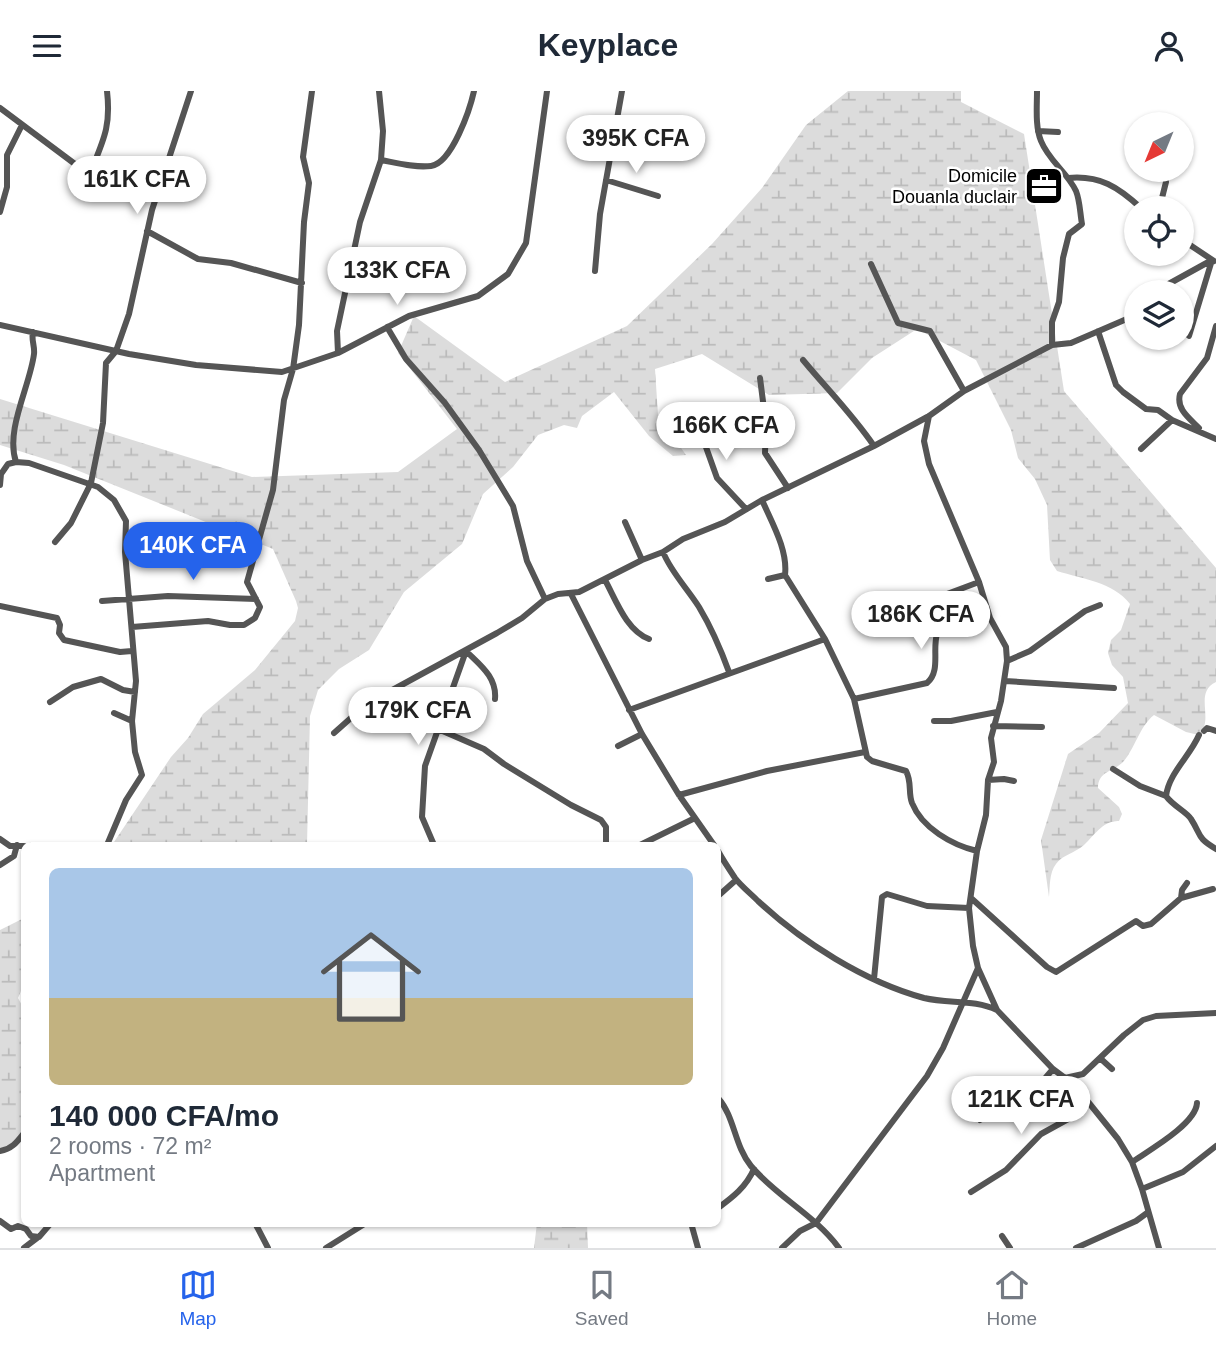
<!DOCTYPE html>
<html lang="en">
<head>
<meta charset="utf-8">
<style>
  :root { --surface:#fff; --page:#f6f6f7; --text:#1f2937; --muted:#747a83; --line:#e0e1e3; --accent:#2563eb }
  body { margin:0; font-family:Arial,sans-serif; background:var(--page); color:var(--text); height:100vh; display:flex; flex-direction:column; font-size:26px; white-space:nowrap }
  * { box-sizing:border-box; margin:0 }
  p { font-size:23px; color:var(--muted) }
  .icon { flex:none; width:38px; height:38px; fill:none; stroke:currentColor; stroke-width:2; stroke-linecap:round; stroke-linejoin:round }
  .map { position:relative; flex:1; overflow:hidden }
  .side { position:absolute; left:21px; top:751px; width:700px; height:385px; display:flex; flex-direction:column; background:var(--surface); border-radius:10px; box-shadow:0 2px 5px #0004 }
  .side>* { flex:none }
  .needle { width:46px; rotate:223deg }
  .buttons { position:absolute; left:1124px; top:21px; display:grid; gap:14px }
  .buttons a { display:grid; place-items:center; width:70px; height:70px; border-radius:50%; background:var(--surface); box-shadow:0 2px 5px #0004; font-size:35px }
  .price { position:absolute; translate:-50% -60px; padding:0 16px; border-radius:24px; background:#fff; color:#222; font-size:23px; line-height:46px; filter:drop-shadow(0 2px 4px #0008) }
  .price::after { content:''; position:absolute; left:50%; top:42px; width:21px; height:16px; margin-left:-10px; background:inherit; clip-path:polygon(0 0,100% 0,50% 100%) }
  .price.current { background:var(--accent); color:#fff }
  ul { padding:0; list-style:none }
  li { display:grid; align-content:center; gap:14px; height:371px; padding:0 28px }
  li span { display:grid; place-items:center; height:217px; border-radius:10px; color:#555 }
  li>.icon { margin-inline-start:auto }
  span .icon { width:126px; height:126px; fill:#fffc; stroke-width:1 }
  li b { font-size:30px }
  header { display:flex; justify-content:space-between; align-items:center; height:91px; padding:0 28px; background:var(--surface); font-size:32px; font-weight:700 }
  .dock { display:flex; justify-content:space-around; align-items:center; height:98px; border-top:2px solid var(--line); background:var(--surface); font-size:19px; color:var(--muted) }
  .dock a { display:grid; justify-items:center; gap:4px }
  .dock .current { color:var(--accent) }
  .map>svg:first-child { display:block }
  .wetland { fill:url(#wetland-marsh) }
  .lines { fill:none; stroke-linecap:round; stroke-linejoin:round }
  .street { stroke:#555; stroke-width:6 }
  .labels { text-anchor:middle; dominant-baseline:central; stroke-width:5; stroke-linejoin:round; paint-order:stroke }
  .poi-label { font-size:18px; fill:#000; stroke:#fff; text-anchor:end }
</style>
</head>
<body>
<header><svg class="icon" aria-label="menu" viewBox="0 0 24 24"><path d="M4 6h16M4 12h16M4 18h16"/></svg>Keyplace<svg class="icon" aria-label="person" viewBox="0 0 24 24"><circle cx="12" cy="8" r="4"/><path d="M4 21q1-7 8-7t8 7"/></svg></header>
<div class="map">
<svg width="1216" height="1157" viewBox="0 0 1216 1157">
  <defs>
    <pattern id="wetland-marsh" width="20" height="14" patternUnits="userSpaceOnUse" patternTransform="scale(1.75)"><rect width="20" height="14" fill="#dcdcdc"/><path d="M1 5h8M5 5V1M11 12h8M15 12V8" fill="none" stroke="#bbb"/></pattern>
  </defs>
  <rect width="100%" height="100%" fill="#fff"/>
  <path class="wetland" d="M848,0H961V11L1024,43L1064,300L1216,477V591C1193,602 1215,628 1199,644L1186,641L1154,624C1139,636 1135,658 1123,671C1113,681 1098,680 1098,697L1119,716L1122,723L1119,730C1103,729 1094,745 1084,754C1075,762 1062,764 1056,773C1049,782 1050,796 1049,806L1041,749L1068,663L1099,642L1128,612L1123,586L1112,574L1108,562L1111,549L1121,539L1130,513C1113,491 1083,488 1057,480L1050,469L1047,414L1035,388L1018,367L1011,339L976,269L917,238L872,267L837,302L769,304L702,263L655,278L658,324L686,364L673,365L649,345L614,301L582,325L577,337L564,334L538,344L513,376L483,403L462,453L404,501L369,559L339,578L318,599L310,625L307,754H112L171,666L188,647L203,623L255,579L295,530L298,517L296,510L273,458L64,374L0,354V308L252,386L398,381L457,338L398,262L414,225L505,291L627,235L712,153L762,97L806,34Z
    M24,827V893L18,907L24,918V1037L14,1051L0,1058V839Z
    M537,1132H587L588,1157H534Z"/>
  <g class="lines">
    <path class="street" d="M1037,0C1037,16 1035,35 1041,50C1049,70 1067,81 1076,100C1080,110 1080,122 1082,133L1069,143L1063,167L1059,211L1052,231V254
      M0,17L87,82L91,80C104,48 111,35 107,0
      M1038,40L1058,41
      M381,69C397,72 415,77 431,75C452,72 470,18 474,0
      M1068,87C1100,84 1118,96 1141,117
      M606,89L658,105
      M1156,117L1162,107L1166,91
      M0,121L7,96V64L22,34
      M147,140L198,168L231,172L302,192
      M1181,148L1214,170
      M871,173L898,232L930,240L964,300
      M595,180L600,123L622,0
      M1154,201L1212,169
      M0,234L129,263L196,274L282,281L338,262L409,225L478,205L508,183L526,152L547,0
      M387,236L406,268L445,312L479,359L513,415L527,470L545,508
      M1098,240L1116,294L1123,301L1146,318L1158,319L1172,329L1216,348
      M1189,245L1212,169
      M338,262L337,240L360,131L381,69L383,40L379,0
      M803,269C827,298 853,324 874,355
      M760,287L766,334L765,362L788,397
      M929,325L924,350L929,373L979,491L990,527L1006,556L1007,570L1001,610L991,647L994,671L988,689L986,724L977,760L969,817L973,855L978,877L997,919L1053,978L1065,987L1085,1007L1118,1048L1132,1071L1142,1098L1159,1157
      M1199,337C1189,327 1176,318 1180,303L1207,267L1216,235
      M696,341L702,345L717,387L746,418
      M1141,358L1172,329
      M16,371C5,339 30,295 34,263C35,255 31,249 33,241
      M0,394L1,383L8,373L16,371L29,372L98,396L114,409L126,430L125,461L136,590L132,630L135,661L142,684L126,709L107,754
      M762,409C772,432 788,459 785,484L825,548L854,608L867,666L872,670L906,680C912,691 908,701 912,712C922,737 952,754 977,760
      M625,431L642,469
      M55,451L71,432L91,392L103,332L106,272L116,260L129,223L152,119L191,0
      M663,461C671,481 687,497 699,516C711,536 721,559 729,581
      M768,488L785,484
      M605,489C616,509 626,539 649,548
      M571,503L642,643L679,704L714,754
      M102,510L168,505L256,508
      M0,515L57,527L60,534L59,542L64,549L120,561L132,560
      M891,524L979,491
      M132,536L208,530L230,534H244L255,527L260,516L247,491L273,399L284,309L293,278L299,234L304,131L309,92L303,66L312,0
      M466,560C480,574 497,586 495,608
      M1007,570L1030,560L1085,520L1100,514
      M1005,590L1114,597
      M854,608L927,592C941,580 932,559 937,543L990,527
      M50,611L73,596L101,588L123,599L135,601
      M629,619L825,548
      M114,622L132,630
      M934,630H951L997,621
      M993,635L1042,636
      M438,638L484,658L504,673L571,714L601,729L606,736V754
      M1204,640L1207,637L1216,640
      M334,642L352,626L379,609L385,603L497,542L522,527L545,508L558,503L579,501L642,469L663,461L683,448L725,431L762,409L874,355L929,325L964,300L1052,254L1071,252L1129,227L1136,220
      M1199,644C1190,665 1169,682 1166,705C1173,715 1187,721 1191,728C1202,745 1196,746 1216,758
      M618,655L642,643
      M1113,678L1140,695L1166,705
      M988,689L1004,688L1014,690
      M679,704L767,680L865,661
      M0,748L10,755H24
      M32,754H33
      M40,754H49
      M434,754L422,726L425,675L466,560
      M640,754L695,727
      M718,760C723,769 729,778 735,787C741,795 750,802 758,810C802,851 865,891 924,907C949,913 974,908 997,919
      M0,774L14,765L17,754
      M718,805L736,789
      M971,807L1047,876L1056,881L1136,830L1143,835L1151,833L1181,807L1213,798
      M1181,807L1182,799L1187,792
      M874,888L882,806L887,803L927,815L969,817
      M1101,968L1112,978
      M1065,987L1083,983L1124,944L1143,929L1156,925L1216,922
      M718,1007C735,1026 734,1054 751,1075C777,1106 815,1124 839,1157
      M980,1029L1036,998L1053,978
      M0,1060C12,1058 17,1051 24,1042
      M1132,1071C1148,1060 1196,1033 1197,1012
      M1142,1098L1183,1081L1216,1055
      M971,1101L1006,1079L1041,1043L1070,1027L1078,1013L1085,1007
      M718,1117C733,1106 746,1096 754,1078
      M0,1130L11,1138L18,1135L26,1138L31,1145L39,1146L51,1132
      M255,1132L268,1157
      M691,1132L698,1157
      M1002,1145L1010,1157
      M24,1157L37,1147
      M326,1157L366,1132
      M782,1157L800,1140L816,1132L927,985L943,957L978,877
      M1076,1157L1136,1130L1147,1122"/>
  </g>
  <defs>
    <g id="office-square" transform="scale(2.0125)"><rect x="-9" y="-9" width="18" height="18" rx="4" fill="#000" stroke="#fff"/><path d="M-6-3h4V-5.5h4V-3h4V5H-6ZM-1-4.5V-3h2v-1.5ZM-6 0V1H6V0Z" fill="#fff"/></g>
  </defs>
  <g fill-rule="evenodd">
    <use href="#office-square" x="1044" y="95"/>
  </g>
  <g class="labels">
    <g class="poi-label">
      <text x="1017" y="85">Domicile<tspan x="1017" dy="21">Douanla duclair</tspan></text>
    </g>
  </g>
</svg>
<div class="buttons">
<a><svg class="needle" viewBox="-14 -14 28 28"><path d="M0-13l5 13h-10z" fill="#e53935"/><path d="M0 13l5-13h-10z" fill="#747a83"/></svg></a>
<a><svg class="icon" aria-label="locate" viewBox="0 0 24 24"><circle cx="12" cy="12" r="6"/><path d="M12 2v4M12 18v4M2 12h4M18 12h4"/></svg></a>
<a><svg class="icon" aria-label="layers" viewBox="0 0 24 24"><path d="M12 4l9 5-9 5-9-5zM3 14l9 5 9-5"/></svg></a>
</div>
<b class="price" style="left:636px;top:84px">395K CFA</b>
<b class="price" style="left:137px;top:125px">161K CFA</b>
<b class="price" style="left:397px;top:216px">133K CFA</b>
<b class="price" style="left:726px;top:371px">166K CFA</b>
<b class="price current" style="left:193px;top:491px">140K CFA</b>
<b class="price" style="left:921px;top:560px">186K CFA</b>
<b class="price" style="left:418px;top:656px">179K CFA</b>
<b class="price" style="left:1021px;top:1045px">121K CFA</b>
<section class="side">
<ul>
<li><span style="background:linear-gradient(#a9c7e8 60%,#c2b280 0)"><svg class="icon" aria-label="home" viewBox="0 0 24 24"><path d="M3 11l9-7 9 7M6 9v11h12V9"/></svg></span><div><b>140 000 CFA/mo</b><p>2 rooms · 72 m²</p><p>Apartment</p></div></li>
</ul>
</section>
</div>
<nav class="dock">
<a class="current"><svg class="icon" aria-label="map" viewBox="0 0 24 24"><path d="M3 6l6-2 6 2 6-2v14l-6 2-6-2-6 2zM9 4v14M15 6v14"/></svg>Map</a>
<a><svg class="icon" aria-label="saved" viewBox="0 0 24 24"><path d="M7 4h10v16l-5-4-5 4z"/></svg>Saved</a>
<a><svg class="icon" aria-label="home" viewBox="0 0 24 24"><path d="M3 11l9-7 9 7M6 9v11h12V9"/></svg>Home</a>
</nav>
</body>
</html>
